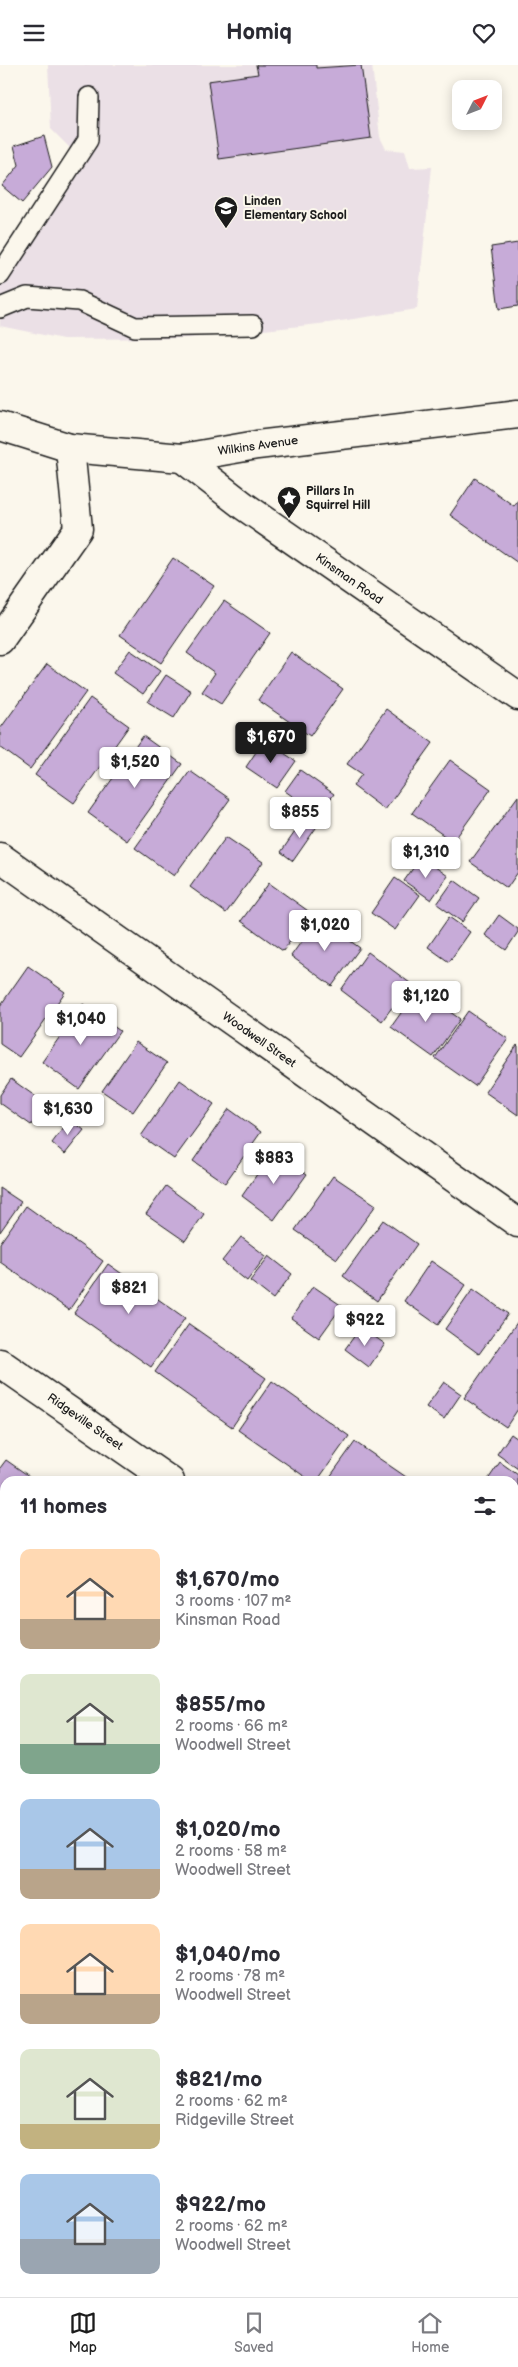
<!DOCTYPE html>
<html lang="en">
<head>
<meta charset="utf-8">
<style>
  :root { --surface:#fff; --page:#f2f2f3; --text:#2b2b33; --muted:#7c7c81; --line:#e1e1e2; --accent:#1c1c1c }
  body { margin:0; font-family:"Balsamiq Sans",sans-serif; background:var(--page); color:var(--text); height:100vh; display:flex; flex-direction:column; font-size:19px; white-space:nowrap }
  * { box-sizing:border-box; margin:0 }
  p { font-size:16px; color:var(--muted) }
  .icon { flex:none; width:28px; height:28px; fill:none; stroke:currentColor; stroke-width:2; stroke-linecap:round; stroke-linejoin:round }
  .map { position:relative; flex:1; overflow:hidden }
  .sheet { position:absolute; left:0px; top:1411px; width:519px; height:821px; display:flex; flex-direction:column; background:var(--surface); border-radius:15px 15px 0 0; box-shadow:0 2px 12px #0003 }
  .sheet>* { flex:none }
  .needle { width:32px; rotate:48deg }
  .tools { position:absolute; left:452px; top:15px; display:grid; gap:10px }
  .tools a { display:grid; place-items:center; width:50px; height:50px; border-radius:10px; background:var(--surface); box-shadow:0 2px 12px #0003; font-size:25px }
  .price { position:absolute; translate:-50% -42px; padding:0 11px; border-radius:5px; background:#fff; color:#222; font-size:16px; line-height:32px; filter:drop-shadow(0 1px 2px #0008) }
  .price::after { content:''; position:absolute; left:50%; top:30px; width:15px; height:11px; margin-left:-8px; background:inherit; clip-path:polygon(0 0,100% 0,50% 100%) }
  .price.selected { background:var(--accent); color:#fff }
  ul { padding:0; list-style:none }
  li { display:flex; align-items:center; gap:15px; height:125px; padding:0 20px }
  li span { display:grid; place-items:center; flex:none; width:140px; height:100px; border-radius:10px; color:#555 }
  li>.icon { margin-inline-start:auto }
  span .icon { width:60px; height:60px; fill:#fffc; stroke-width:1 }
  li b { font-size:21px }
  h2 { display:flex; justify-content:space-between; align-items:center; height:60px; padding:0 20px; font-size:21px }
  header { display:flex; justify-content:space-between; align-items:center; height:65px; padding:0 20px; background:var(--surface); font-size:22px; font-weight:800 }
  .menu { display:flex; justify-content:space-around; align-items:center; height:70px; border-top:1px solid var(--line); background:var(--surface); font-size:14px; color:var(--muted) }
  .menu a { display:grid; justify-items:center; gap:2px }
  .menu .selected { color:var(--accent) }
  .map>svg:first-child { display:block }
  .built { fill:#ebe0e6 }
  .green { fill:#baecac; stroke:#6b8464 }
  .building { fill:#c7abd8; stroke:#1c1c1c }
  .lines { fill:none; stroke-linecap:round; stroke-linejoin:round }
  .lane-casing { stroke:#1c1c1c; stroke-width:22 }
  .street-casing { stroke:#1c1c1c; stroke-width:31 }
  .secondary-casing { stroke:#1c1c1c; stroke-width:31 }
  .lane { stroke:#fbf7ec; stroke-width:19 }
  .street { stroke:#fbf7ec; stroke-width:28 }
  .secondary { stroke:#fbf7ec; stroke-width:28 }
  .labels { text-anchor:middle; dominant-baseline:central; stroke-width:4; stroke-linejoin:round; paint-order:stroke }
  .poi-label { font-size:12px; font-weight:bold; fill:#1c1c1c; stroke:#fbf7ec; text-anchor:start }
  .street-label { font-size:12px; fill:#1c1c1c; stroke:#fbf7ec }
</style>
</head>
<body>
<header><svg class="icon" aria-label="menu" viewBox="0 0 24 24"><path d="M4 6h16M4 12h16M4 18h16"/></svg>Homiq<svg class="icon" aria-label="heart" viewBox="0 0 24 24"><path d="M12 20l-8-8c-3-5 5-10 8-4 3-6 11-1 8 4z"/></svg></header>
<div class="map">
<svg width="518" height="2232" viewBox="0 0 518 2232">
  <rect width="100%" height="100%" fill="#fbf7ec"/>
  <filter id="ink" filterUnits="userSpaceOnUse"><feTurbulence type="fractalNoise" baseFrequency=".02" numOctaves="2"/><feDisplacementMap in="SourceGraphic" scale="10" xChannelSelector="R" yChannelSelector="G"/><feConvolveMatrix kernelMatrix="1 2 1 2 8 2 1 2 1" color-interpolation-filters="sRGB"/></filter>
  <g filter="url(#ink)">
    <path class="built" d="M48,0H372L380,72L386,84L405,86L410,103L432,102L417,244L328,258L190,273L63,274L0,261V199L54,130L68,124L81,94L51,64Z"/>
    <path class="green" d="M518,2067V2232H279L285,2228H514V2070Z"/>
    <path class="building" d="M256,0H316V3L361,0L371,73L219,94L208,16L258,9Z
      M44,71L52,102L22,138L2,121L19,100L14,81Z
      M518,178V241L499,244L491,182Z
      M475,413L514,441L518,435V498L450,450Z
      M173,493L214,521L161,598L120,570Z
      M224,536L270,568L221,639L202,627L215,608L187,588Z
      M130,585L160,606L143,629L113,608Z
      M291,587L343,624L310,671L258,635Z
      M47,599L86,627L30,704L0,682V664Z
      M166,610L191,626L174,653L148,637Z
      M90,633L129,661L74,738L35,710Z
      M386,644L433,678L385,745L353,721L362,709L347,699Z
      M143,671L182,699L127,776L88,748Z
      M264,675L296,696L277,723L246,702Z
      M450,695L491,724L453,777L412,748Z
      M300,705L334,729L319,750L285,726Z
      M190,706L230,734L174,811L135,783Z
      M518,731V807L507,823L470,797Z
      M306,751L318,760L293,796L281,787Z
      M226,772L263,797L226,848L190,822Z
      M421,792L448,811L431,835L404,816Z
      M395,813L420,830L395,865L371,848Z
      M454,815L479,833L462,857L437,839Z
      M269,818L311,848L283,886L241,856Z
      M499,850L518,864V867L506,885L485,870Z
      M449,852L470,867L449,897L428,882Z
      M318,853L360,883L332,921L291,891Z
      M368,887L410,918L382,956L341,925Z
      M28,901L65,927L19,992L0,979V941Z
      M418,924L460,954L433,992L391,962Z
      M83,939L120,966L79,1024L42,997Z
      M468,946L508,974L475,1021L435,993Z
      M136,977L167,998L133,1047L102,1026Z
      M517,980L518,981V1050L485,1027Z
      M11,1014L46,1039L31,1060L0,1038V1030Z
      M180,1015L214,1039L174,1094L141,1071Z
      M229,1044L261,1067L225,1118L193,1096Z
      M70,1054L84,1065L65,1089L52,1078Z
      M273,1086L307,1109L274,1155L242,1131Z
      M333,1111L376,1140L337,1194L295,1165Z
      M166,1121L204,1149L185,1176L146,1149Z
      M0,1123L21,1137L0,1167Z
      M26,1141L103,1196L69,1245L0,1197V1178Z
      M383,1155L417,1179L377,1236L343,1211Z
      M241,1172L266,1191L247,1216L222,1196Z
      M269,1191L292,1209L273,1234L250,1216Z
      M431,1196L466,1220L438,1260L404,1236Z
      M108,1199L185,1253L151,1302L74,1248Z
      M313,1221L342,1241L319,1273L291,1253Z
      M473,1224L508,1249L479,1289L445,1264Z
      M518,1256V1344L506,1362L464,1333Z
      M189,1259L266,1313L232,1362L155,1307Z
      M361,1262L385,1279L369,1302L345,1284Z
      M272,1316L349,1371L317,1416H311L238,1365Z
      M444,1317L461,1329L444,1354L426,1342Z
      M511,1369L518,1374V1404L497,1389Z
      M355,1377L412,1416H327Z
      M6,1395L36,1416H5V1471L0,1468V1403Z
      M500,1397L518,1410V1425L514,1431V1416H487Z
      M514,1473L518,1476V1515L514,1522Z
      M0,1509L5,1513V1539L0,1546Z
      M518,1524V1574L514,1571V1530Z
      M0,1633L5,1637V1686L0,1693Z
      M5,1713V1747L0,1744V1720Z
      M514,1771L518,1774V1823L514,1829Z
      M518,1930V1961L514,1958V1936Z
      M0,1943L5,1947V1981L0,1988Z"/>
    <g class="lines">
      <g class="lane-casing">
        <path id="lane" d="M0,210L88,75L89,32
          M0,243L27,232L79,236L135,262L253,260
          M514,2180L518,2177
          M440,2232L447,2228"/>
      </g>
      <g class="street-casing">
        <path id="street" d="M182,393L244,441L518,631
          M0,575L78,464L70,383
          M0,792L518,1158
          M0,1298L170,1416
          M514,1656L518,1659"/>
      </g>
      <g class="secondary-casing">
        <path id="secondary" d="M0,361L70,383L182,393L257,380L518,349
          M0,1835L5,1839
          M514,2022L518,2019
          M210,2232L216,2228"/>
      </g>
      <use href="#lane" class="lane"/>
      <use href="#street" class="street"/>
      <use href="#secondary" class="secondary"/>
    </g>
  </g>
  <defs>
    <g id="school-pin" transform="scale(1.25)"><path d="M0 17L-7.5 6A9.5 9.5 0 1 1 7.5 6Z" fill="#1c1c1c" stroke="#fbf7ec"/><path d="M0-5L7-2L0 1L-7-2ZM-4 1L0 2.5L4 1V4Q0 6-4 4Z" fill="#fff"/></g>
    <g id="sight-pin" transform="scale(1.25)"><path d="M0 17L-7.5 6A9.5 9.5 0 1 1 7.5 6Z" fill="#1c1c1c" stroke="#fbf7ec"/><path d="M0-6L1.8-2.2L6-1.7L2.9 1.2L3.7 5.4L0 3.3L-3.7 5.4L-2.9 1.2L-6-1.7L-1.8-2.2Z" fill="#fff"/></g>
  </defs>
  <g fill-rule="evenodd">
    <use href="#school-pin" x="226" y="143"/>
    <use href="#sight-pin" x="289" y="433"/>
  </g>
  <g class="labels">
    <g class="poi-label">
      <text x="244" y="136">Linden<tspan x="244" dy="14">Elementary School</tspan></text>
      <text x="306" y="426">Pillars In<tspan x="306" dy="14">Squirrel Hill</tspan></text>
    </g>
    <g class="street-label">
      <text transform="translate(258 381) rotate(-8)">Wilkins Avenue</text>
      <text transform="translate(349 514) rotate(35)">Kinsman Road</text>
      <text transform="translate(259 975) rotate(35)">Woodwell Street</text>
      <text transform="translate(85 1357) rotate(35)">Ridgeville Street</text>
    </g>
  </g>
</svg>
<div class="tools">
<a><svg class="needle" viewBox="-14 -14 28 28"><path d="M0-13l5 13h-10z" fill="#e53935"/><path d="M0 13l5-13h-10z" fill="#7c7c81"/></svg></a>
</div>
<b class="price selected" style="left:271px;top:699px">$1,670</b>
<b class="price" style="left:135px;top:724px">$1,520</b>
<b class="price" style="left:300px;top:774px">$855</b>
<b class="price" style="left:426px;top:814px">$1,310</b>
<b class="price" style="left:325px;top:887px">$1,020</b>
<b class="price" style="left:426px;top:958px">$1,120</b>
<b class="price" style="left:81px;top:981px">$1,040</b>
<b class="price" style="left:68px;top:1071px">$1,630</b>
<b class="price" style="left:274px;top:1120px">$883</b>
<b class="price" style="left:129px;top:1250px">$821</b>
<b class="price" style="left:365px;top:1282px">$922</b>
<section class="sheet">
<h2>11 homes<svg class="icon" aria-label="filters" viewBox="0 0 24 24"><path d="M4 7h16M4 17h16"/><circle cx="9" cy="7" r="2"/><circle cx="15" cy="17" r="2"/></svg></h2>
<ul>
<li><span style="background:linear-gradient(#ffd9b3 70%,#b9a48a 0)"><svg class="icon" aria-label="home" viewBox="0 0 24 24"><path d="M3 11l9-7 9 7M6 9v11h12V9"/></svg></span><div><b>$1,670/mo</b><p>3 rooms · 107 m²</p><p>Kinsman Road</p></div></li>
<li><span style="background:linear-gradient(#dfe7d0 70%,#7fa58c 0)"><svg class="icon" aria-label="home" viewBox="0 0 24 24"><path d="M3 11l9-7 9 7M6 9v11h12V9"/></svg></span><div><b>$855/mo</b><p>2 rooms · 66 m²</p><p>Woodwell Street</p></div></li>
<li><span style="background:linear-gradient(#a9c7e8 70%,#b9a48a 0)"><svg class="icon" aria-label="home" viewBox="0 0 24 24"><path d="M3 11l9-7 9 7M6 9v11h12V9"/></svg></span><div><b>$1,020/mo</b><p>2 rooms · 58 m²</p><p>Woodwell Street</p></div></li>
<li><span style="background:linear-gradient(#ffd9b3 70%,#b9a48a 0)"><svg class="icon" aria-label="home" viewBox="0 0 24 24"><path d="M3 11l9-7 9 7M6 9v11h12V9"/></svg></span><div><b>$1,040/mo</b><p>2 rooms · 78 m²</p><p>Woodwell Street</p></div></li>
<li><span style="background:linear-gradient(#dfe7d0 75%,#c2b280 0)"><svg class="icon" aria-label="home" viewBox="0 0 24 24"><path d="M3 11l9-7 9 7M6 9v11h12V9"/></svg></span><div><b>$821/mo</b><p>2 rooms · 62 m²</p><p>Ridgeville Street</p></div></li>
<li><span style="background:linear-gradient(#a9c7e8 65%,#9aa5b1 0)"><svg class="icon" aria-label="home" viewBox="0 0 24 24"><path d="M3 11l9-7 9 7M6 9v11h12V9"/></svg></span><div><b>$922/mo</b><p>2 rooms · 62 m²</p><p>Woodwell Street</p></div></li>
</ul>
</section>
</div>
<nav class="menu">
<a class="selected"><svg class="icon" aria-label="map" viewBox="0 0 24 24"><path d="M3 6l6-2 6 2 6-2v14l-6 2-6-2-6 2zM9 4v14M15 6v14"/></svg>Map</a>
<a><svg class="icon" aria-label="saved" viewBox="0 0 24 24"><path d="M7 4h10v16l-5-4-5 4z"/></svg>Saved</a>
<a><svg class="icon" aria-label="home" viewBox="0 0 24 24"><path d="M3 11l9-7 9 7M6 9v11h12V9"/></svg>Home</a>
</nav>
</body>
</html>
